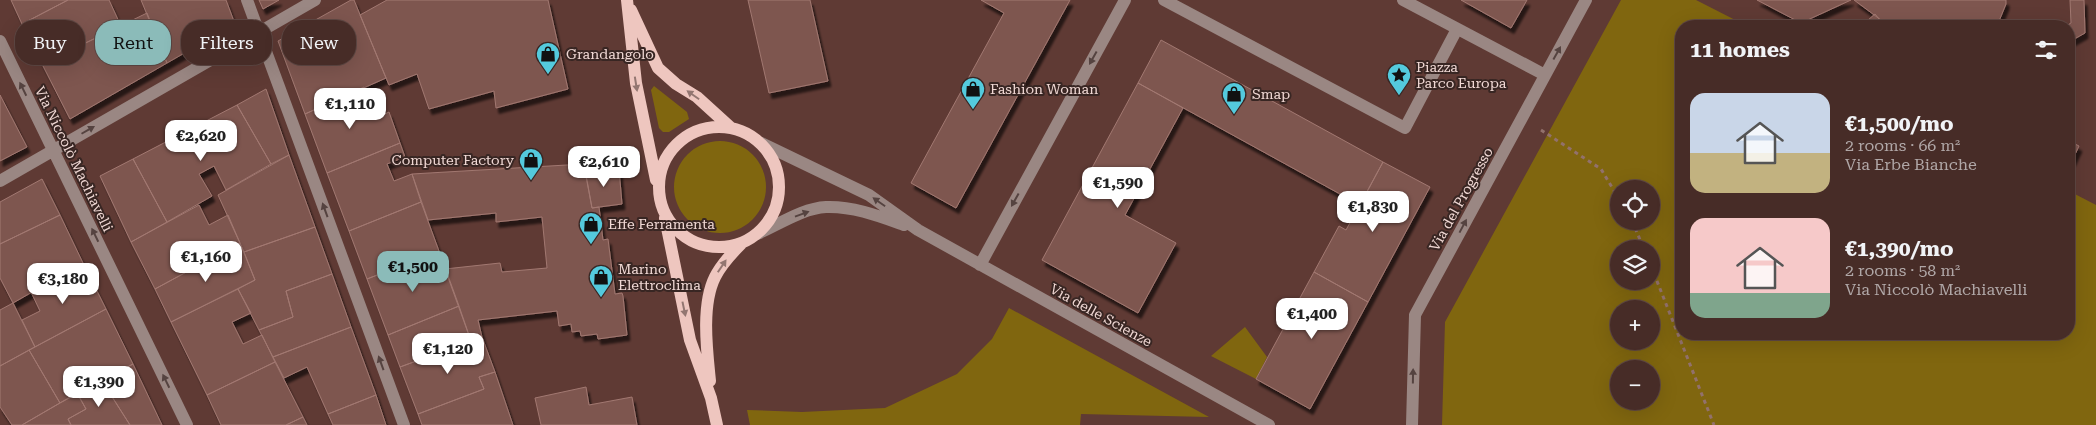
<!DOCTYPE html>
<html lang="en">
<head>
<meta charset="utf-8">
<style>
  :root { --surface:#472c27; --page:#513833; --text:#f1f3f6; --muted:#b0a7a7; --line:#5f4844; --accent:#8bbbb9 }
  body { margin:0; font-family:"Roboto Serif",serif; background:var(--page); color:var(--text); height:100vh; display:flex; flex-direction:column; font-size:19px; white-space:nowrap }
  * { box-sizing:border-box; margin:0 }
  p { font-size:16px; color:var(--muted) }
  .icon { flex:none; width:28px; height:28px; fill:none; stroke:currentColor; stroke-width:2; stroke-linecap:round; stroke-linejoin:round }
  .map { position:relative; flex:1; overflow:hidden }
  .sheet { position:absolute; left:1675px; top:20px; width:400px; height:320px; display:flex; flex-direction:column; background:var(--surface); border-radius:20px; box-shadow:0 5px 20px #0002,0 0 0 1px var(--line) }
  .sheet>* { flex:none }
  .banner { position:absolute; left:15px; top:20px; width:475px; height:45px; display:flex; gap:10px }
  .buttons { position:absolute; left:1610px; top:180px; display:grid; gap:10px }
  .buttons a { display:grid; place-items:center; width:50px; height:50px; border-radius:50%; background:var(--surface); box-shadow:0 5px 20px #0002,0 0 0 1px var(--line); font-size:25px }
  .price { position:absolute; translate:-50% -42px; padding:0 11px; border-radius:10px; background:#fff; color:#222; font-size:16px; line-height:32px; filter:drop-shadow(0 1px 2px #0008) }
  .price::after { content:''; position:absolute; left:50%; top:30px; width:15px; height:11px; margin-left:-8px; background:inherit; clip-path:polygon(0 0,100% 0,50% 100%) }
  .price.current { background:var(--accent); color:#111 }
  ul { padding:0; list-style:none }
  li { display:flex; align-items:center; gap:15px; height:125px; padding:0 15px }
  li span { display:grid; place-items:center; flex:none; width:140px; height:100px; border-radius:15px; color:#555 }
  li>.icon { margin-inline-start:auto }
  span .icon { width:60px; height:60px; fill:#fffc; stroke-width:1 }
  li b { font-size:21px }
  h2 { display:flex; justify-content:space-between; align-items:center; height:60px; padding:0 15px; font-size:21px }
  .pill { padding:0 18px; border-radius:20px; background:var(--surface); box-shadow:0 5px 20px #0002,0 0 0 1px var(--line); font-size:18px; line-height:45px }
  .pill.current { background:var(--accent); color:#111 }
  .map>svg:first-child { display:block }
  .green { fill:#80660f; fill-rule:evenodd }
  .building { fill:#7e5750; stroke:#a27871; filter:url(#shadow) }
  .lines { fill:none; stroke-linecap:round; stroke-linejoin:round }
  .path { stroke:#92716c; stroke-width:3; stroke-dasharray:4 4; stroke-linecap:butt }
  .minor { stroke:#9a8783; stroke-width:12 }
  .major { stroke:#eec6bf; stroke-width:12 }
  .oneway { fill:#554340 }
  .oneway2 { fill:#937671 }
  .labels { text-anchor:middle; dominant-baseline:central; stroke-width:4; stroke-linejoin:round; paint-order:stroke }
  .poi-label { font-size:14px; fill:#f0d8d4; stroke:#382623; text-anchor:start }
  .street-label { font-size:14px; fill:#f0d8d4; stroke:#382623 }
</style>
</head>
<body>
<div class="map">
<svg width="2096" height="425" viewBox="0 0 2096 425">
  <defs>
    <filter id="shadow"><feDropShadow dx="3" dy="5.5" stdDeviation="1" flood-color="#0009"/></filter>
  </defs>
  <rect width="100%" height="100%" fill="#5f3a34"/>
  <path class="green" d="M1621,0H1696L1747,26H1681V334H2069V191L2096,205V425H1442L1445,322ZM1619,189H1651V221H1619ZM1619,249H1651V281H1619ZM1619,309H1651V341H1619ZM1619,369H1651V401H1619Z
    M654,86L687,112L689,119L669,132H663L659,128L651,90Z
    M674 187a46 46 0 1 1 92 0a46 46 0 1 1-92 0Z
    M1009,308L1209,417L1081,414L1080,425H750L747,410L802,412L885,408L957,374L992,339Z
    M1245,327L1267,357L1256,379L1211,356Z"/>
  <path class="building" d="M11,0H68L22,24Z
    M68,0H109L121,26L42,64L22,24Z
    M141,0H226L235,24L167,63Z
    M259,0H279L263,9Z
    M351,0H354L386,78L305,114L278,41Z
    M387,0H548L568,89L496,108L494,91L429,109L417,74L389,85L360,15Z
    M748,0H810L828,81L769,93Z
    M981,0H1070L956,208L911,183L1004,13Z
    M1461,0H1527L1511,28Z
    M1757,0H1851L1801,23Z
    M1854,0H2006V4L1997,26H1889Z
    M2070,0H2084L2085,33L2069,42V26H2066L2071,23Z
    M147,13L167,63L70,119L42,64Z
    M1875,14L1880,20L1889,26H1861Z
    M1161,40L1383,162L1360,205L1138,83Z
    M1138,83L1183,108L1125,215L1176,243L1138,313L1042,260Z
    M364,87L376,118L389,112L400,143L327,173L305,114Z
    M266,89L289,155L271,164L237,105Z
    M0,95L27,147L0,161Z
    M237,105L271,164L226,190L214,166L199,174L212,196L167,222L133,159Z
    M2069,141L2079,146L2072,161L2069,159Z
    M400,143L405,157L387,164L394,181L412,174L421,202L349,231L327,173Z
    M289,155L315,227L244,252L218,195Z
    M133,159L167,222L131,242L100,176Z
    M1383,162L1430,187L1368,302L1314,272L1339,226L1346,230Z
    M584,164L592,208L599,207L603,240L608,239L615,294L622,293L623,296L627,335L598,339L597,334L581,336L580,331L572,332L571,324L559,326L557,311L478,320L482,337L471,341L445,269L500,263L502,272L547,268L542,217L496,222V213L428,220L412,174Z
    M619,169L622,204L592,208L585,171Z
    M42,179L60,215L0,244V202Z
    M421,202L439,251L367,279L349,231Z
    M199,205L209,225L228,215L240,243L155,289L131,242Z
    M60,215L83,263L13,303L0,278V244Z
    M315,227L332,274L286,291L293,317L259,330L238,289L255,280L244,252Z
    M240,243L255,280L171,322L155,289Z
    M439,251L459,306L388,335L367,279Z
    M83,263L106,309L35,347L22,320L40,311L31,292Z
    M1314,272L1368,302L1310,409L1256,379Z
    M332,274L351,327L273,357L259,330L293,317L286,291Z
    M238,289L251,313L232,322L243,344L262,335L275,362L207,395L171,322Z
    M13,303L35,347L0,366V310Z
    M459,306L471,341L400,367L388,335Z
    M106,309L133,364L60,403L29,350Z
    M351,327L376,395L328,414L307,367L284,378L273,357Z
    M482,337L495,372L479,377L484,389L418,414L400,367Z
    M29,350L60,403L22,425H12L0,407V366Z
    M275,362L303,417L286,425H221L207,395Z
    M133,364L162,425H130L102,381Z
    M495,372L513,425H422L418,414L484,389L479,377Z
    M102,381L130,425H71L68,419L86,409L77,393Z
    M586,387L589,405L632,397L637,425H541L535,398Z
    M77,393L86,409L68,419L71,425H22Z
    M376,395L386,425H333L328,414Z
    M303,417L307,425H286Z"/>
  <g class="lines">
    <path class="path" d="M1541,130L1601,169L1619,199
      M1632,221L1644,249
      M1651,266L1714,425"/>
    <path class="minor" d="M247,0L404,425
      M1164,0L1405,128L1457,29
      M1403,0L1545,75
      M0,41L187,425
      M761,143L869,195L918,230L1269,425
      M0,181L315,0
      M757,234C778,225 803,208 826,207C853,206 879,216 904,225
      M980,265L1125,0
      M1412,425L1415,315L1586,0"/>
    <path class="major" d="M627,0L636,83L656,180
      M631,10L658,68L676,84L697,97L730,127
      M659 187a60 60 0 1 1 120 0a60 60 0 1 1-120 0Z
      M665,218L690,340L711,398L717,425
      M710,381C707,351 701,305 715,277C721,265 731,254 741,244"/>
  </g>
  <defs><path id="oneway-solid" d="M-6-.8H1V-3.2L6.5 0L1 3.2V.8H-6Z" transform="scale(1.25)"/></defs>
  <g class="oneway">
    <use href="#oneway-solid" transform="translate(1557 53) rotate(-61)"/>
    <use href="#oneway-solid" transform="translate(1093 58) rotate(119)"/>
    <use href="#oneway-solid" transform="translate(23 89) rotate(-116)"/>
    <use href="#oneway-solid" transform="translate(88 130) rotate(-30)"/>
    <use href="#oneway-solid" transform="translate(1015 200) rotate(119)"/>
    <use href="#oneway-solid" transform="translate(879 202) rotate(-145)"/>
    <use href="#oneway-solid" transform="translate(325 210) rotate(-110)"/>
    <use href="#oneway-solid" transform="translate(802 214) rotate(-20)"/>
    <use href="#oneway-solid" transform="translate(1463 226) rotate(-62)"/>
    <use href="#oneway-solid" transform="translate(95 235) rotate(-116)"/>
    <use href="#oneway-solid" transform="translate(381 363) rotate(-110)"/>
    <use href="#oneway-solid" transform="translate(1413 376) rotate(-89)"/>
    <use href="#oneway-solid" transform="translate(166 381) rotate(-116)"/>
  </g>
  <g class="oneway2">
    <use href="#oneway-solid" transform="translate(636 84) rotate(81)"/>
    <use href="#oneway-solid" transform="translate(693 95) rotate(-145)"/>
    <use href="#oneway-solid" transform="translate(722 266) rotate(-56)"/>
    <use href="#oneway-solid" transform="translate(684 309) rotate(78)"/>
  </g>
  <defs>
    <g id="shop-pin" transform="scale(1.25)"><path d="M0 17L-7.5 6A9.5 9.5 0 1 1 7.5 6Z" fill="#54cadd" stroke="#382623"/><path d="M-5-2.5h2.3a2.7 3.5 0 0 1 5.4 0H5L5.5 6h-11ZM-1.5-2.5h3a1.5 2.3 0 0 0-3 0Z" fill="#111"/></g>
    <g id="sight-pin" transform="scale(1.25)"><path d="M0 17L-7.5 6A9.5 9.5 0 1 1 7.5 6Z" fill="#54cadd" stroke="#382623"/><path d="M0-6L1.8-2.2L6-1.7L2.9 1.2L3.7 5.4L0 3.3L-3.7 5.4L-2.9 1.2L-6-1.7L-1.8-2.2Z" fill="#111"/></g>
  </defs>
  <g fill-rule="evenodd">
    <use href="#shop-pin" x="548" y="54"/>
    <use href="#sight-pin" x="1399" y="75"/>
    <use href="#shop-pin" x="973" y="89"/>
    <use href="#shop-pin" x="1234" y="94"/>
    <use href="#shop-pin" x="531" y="160"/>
    <use href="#shop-pin" x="591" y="224"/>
    <use href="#shop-pin" x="601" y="277"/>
  </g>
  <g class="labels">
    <g class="poi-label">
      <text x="566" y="54">Grandangolo</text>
      <text x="1416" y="67">Piazza<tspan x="1416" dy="16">Parco Europa</tspan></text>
      <text x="990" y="89">Fashion Woman</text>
      <text x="1252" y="94">Smap</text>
      <text x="514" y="160" text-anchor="end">Computer Factory</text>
      <text x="608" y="224">Effe Ferramenta</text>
      <text x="618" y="269">Marino<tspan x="618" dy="16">Elettroclima</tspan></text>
    </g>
    <g class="street-label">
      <text transform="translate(74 159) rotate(64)">Via Niccolò Machiavelli</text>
      <text transform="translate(1461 199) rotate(-61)">Via del Progresso</text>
      <text transform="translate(1101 315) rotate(29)">Via delle Scienze</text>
    </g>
  </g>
</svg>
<div class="buttons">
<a><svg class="icon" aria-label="locate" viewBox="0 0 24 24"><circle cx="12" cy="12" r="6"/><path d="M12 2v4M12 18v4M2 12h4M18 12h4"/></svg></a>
<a><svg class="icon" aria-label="layers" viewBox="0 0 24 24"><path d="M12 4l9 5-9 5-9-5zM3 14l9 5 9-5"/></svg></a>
<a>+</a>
<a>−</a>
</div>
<b class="price" style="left:350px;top:130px">€1,110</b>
<b class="price" style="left:201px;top:162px">€2,620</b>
<b class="price" style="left:604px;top:188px">€2,610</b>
<b class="price" style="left:1118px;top:209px">€1,590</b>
<b class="price" style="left:1373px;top:233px">€1,830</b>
<b class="price" style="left:206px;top:283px">€1,160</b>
<b class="price current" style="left:413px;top:293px">€1,500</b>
<b class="price" style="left:63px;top:305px">€3,180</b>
<b class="price" style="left:1312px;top:340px">€1,400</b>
<b class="price" style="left:448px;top:375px">€1,120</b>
<b class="price" style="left:99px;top:408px">€1,390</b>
<div class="banner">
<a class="pill">Buy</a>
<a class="pill current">Rent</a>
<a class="pill">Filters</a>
<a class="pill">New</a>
</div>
<section class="sheet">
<h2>11 homes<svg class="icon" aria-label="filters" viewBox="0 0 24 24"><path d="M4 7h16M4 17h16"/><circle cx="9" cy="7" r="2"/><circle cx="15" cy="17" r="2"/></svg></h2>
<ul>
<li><span style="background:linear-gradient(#c9d6e8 60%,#c2b280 0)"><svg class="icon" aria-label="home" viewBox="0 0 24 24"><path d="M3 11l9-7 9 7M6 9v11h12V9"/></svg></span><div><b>€1,500/mo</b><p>2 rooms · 66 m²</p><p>Via Erbe Bianche</p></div></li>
<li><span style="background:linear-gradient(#f6c9c9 75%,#7fa58c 0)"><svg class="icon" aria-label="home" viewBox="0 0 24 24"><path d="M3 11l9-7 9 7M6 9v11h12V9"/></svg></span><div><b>€1,390/mo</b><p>2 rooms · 58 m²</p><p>Via Niccolò Machiavelli</p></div></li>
</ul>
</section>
</div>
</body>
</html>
